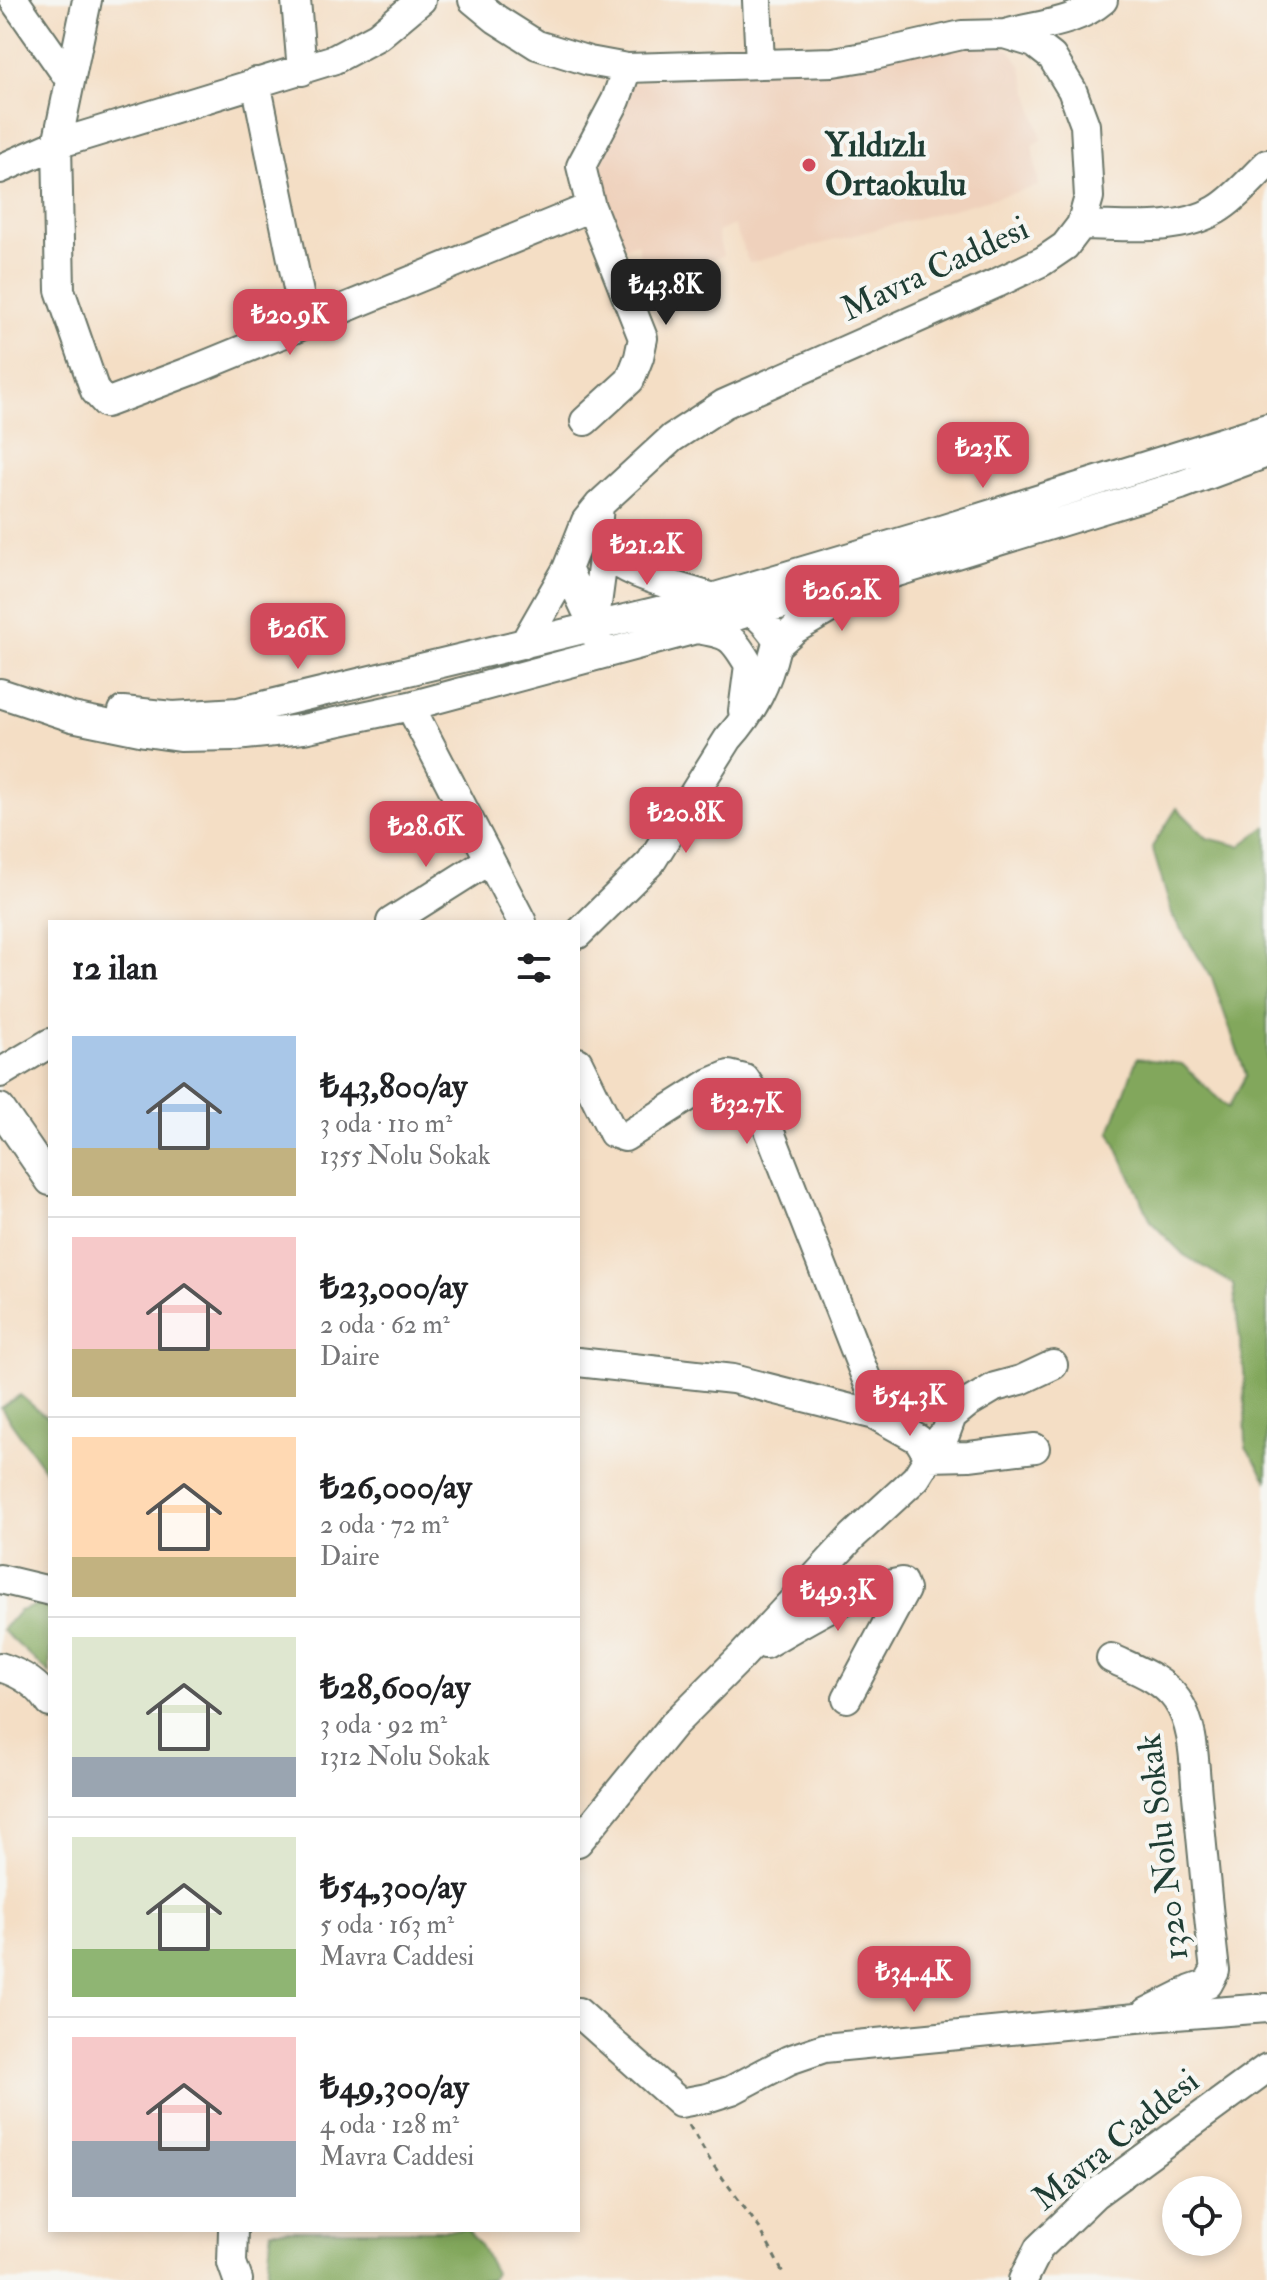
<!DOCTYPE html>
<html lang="tr">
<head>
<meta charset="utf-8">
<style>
  :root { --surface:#fff; --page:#f6f6f6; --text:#202124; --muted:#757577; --line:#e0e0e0; --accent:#d1495b }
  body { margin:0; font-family:"IM FELL Double Pica",serif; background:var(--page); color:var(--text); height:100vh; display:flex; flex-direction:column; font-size:30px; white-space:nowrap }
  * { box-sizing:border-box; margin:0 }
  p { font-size:26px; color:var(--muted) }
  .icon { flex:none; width:44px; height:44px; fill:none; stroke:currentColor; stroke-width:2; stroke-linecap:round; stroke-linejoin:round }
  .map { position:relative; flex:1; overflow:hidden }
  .sheet { position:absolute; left:48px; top:920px; width:532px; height:1312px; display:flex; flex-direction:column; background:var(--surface); border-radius:0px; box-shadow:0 4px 12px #0003 }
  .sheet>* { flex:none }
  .buttons { position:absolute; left:1162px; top:2176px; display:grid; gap:16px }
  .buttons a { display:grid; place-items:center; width:80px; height:80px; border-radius:50%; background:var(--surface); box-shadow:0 4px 12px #0003; font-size:40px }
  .price { position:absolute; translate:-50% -68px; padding:0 18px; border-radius:16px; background:var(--accent); color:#fff; font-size:26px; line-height:52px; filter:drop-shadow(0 2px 4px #0008) }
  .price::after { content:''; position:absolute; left:50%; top:48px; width:24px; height:18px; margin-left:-12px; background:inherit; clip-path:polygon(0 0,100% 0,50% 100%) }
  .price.current { background:#222; color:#fff }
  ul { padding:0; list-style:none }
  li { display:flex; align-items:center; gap:24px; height:200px; padding:0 24px }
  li+li { border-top:2px solid var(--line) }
  li span { display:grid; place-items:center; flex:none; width:224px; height:160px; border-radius:0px; color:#555 }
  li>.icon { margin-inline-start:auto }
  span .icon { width:96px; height:96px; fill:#fffc; stroke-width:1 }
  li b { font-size:34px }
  h2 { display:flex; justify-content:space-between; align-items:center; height:96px; padding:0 24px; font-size:34px }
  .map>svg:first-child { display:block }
  .built { fill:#efd1bc }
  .forest { fill:#82a75c; stroke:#507248; stroke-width:2 }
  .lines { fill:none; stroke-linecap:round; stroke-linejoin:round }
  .minor-casing { stroke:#6a7567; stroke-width:32 }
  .path { stroke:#6a7567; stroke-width:3; stroke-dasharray:6 6; stroke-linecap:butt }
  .minor { stroke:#fff; stroke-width:28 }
  .poi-dot { fill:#d1495b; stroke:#f6f6f2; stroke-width:3 }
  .labels { text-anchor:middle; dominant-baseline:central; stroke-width:8; stroke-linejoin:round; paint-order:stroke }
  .poi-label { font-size:34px; font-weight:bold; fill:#1f3d34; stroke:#f6f6f2; text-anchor:start }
  .street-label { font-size:34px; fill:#1f3d34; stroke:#f6f6f2 }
</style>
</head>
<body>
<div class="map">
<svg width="1267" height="2280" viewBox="0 0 1267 2280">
  <rect width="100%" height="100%" fill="#f6f6f2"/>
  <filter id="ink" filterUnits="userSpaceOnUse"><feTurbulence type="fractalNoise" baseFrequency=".0125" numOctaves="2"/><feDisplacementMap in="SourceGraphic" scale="16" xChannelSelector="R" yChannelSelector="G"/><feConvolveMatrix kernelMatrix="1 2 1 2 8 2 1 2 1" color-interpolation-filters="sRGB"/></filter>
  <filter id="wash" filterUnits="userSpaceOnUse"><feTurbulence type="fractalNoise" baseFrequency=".006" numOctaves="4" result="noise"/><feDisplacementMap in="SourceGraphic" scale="32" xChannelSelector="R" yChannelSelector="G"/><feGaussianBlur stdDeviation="1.8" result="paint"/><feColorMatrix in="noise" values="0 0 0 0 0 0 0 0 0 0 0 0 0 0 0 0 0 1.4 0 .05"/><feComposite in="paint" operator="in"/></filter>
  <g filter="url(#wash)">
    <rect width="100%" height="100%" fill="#f4dec5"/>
    <path class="built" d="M995,41L1011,51L1021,66L1042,140L1032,145L1039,186L749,263L734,225L717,232L723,256L646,280L637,243L614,250L574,144L616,87L743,60Z"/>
    <path class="forest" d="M1177,808L1207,838L1240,846L1267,826V1480L1246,1447L1244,1371L1233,1284L1184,1255L1152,1223L1110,1132L1137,1058L1182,1064L1228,1108L1246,1075L1212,978L1173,917L1152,847Z
      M20,1395L50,1420V1477L1,1408Z
      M50,1601V1674L2,1630L19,1611Z
      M272,2230H467L479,2243L495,2273L491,2280H268L267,2273Z"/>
  </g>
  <g filter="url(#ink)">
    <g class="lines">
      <g class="minor-casing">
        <path id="minor" d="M14,0L70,80
          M87,0L57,144L60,290L95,391L106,403L191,371L591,207L581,166L616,100L627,68
          M296,0L302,71
          M473,0L496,19L537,45L589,61L627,68L833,62L870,56L962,35L1004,34L1034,43L1052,57L1072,90L1085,125L1089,197L1081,225L1065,246L1043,261L997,283L724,404L672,438L599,505L586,521L567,569L524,644
          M757,0L760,63
          M1005,34C1038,25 1076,23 1103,0
          M256,82L305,323
          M0,169L57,144L335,59L378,36L421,0
          M1081,225C1124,225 1177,233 1216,210C1234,200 1252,178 1267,164
          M585,421L630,380L639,357L643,338L591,207
          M567,569L594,627L599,643
          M594,627L604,552
          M696,629C729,634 732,636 749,665L743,711
          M776,646L795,629L848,598
          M0,693L72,717L145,732L180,737L236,736L303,729L410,706L696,629L752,611L819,596L1181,485L1267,453
          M410,706L522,922
          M123,711L173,716L238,712L712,598L928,534L1267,428
          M391,922L489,860
          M578,934L651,862L728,739C754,710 767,684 776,646L779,643C772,631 763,618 750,611C718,593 611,580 599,542C596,531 598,517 599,505
          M578,1062L613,1133L625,1137L710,1083L729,1075L745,1079L755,1094L874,1398L875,1415
          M0,1073L50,1043
          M0,1108L50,1181
          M578,1362L733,1379L875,1415L918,1439L929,1457L916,1478L853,1536L740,1658L674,1724L578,1842
          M1035,1448L969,1456L929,1457L941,1437L945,1435L952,1416L968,1403L995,1387L1021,1380L1053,1365
          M0,1579L50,1591
          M765,1644C809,1619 852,1590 902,1582L905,1590L847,1698
          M1111,1658C1134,1669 1162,1678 1177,1700C1195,1726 1194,1765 1197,1795C1203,1854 1208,1913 1215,1971L1208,1984L1191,1990L1147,2012
          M0,1667C20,1673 39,1685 50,1703
          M578,2012L680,2103L707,2098L732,2090L789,2060L824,2048L1136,2018L1267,2008
          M233,2230L232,2263L238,2280
          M1023,2280L1039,2248L1095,2194L1267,2068"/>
      </g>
      <path class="path" d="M689,2125L711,2162L760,2229L783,2273"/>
      <use href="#minor" class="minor"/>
    </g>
  </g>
  <circle class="poi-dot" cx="809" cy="165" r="8"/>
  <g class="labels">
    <g class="poi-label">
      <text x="825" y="145">Yıldızlı<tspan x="825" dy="39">Ortaokulu</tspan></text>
    </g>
    <g class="street-label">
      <text transform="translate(935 269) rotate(-25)">Mavra Caddesi</text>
      <text transform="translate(1163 1847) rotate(-97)">1320 Nolu Sokak</text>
      <text transform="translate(1116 2140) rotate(-39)">Mavra Caddesi</text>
    </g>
  </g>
</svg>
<div class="buttons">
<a><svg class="icon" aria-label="locate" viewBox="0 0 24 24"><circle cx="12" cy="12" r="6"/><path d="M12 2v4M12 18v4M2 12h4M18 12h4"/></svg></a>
</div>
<b class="price current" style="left:666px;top:327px">₺43.8K</b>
<b class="price" style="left:290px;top:357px">₺20.9K</b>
<b class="price" style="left:983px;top:490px">₺23K</b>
<b class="price" style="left:647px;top:587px">₺21.2K</b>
<b class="price" style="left:842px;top:633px">₺26.2K</b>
<b class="price" style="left:298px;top:671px">₺26K</b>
<b class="price" style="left:686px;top:855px">₺20.8K</b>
<b class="price" style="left:426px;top:869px">₺28.6K</b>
<b class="price" style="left:747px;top:1146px">₺32.7K</b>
<b class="price" style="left:910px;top:1438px">₺54.3K</b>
<b class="price" style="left:838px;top:1633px">₺49.3K</b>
<b class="price" style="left:914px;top:2014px">₺34.4K</b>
<section class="sheet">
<h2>12 ilan<svg class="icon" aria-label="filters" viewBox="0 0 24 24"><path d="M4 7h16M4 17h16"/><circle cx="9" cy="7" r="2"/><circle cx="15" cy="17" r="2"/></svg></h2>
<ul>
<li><span style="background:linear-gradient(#a9c7e8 70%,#c2b280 0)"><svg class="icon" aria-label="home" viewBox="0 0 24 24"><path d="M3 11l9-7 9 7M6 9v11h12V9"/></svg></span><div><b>₺43,800/ay</b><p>3 oda · 110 m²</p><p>1355 Nolu Sokak</p></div></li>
<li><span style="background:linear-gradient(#f6c9c9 70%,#c2b280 0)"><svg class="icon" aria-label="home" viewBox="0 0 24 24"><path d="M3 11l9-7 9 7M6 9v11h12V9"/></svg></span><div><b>₺23,000/ay</b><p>2 oda · 62 m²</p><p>Daire</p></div></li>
<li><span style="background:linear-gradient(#ffd9b3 75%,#c2b280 0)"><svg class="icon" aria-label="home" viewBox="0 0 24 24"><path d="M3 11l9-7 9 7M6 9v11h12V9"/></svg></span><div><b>₺26,000/ay</b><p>2 oda · 72 m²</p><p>Daire</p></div></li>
<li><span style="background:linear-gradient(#dfe7d0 75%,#9aa5b1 0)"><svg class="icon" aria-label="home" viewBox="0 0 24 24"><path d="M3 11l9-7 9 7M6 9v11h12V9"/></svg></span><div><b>₺28,600/ay</b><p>3 oda · 92 m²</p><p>1312 Nolu Sokak</p></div></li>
<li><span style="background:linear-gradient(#dfe7d0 70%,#8fb573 0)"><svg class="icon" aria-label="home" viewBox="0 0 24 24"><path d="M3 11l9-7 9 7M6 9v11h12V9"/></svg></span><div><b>₺54,300/ay</b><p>5 oda · 163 m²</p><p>Mavra Caddesi</p></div></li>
<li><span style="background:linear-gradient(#f6c9c9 65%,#9aa5b1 0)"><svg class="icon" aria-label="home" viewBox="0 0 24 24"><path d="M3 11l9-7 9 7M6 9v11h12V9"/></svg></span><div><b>₺49,300/ay</b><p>4 oda · 128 m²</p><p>Mavra Caddesi</p></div></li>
</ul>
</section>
</div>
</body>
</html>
